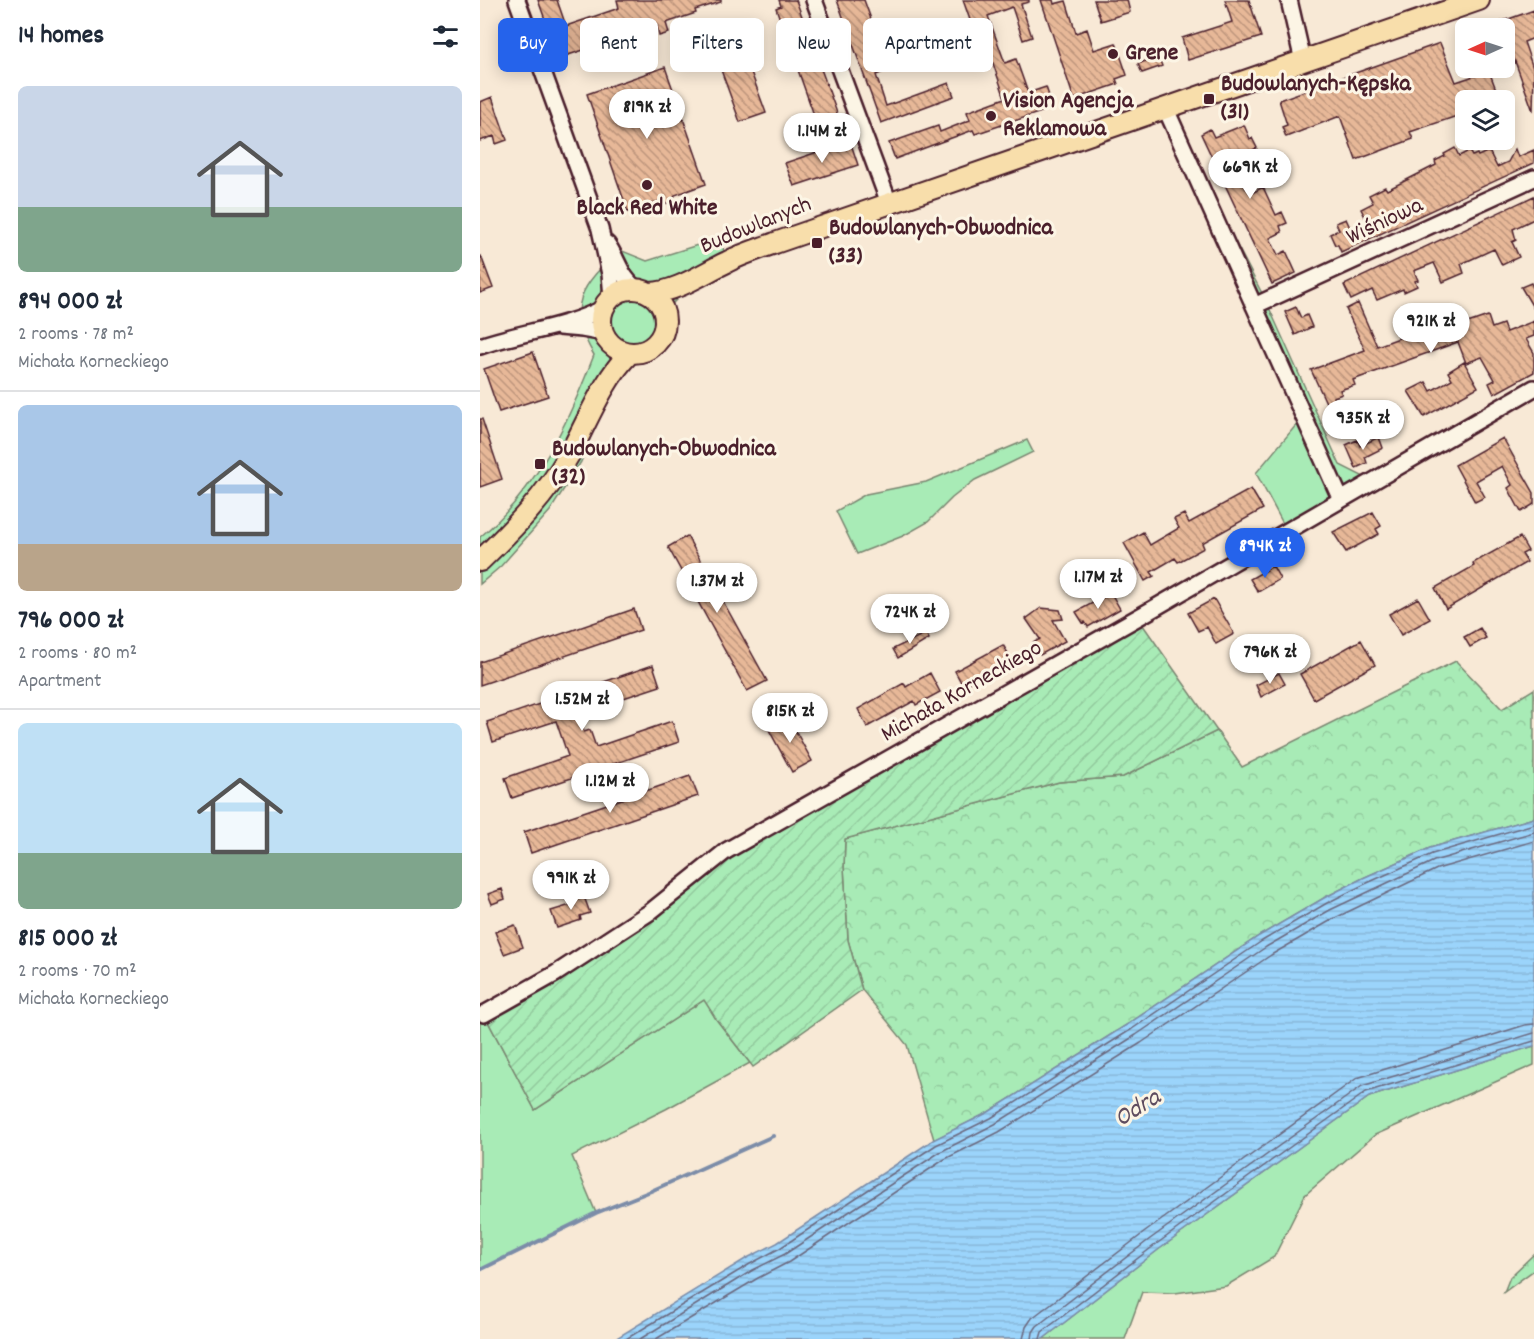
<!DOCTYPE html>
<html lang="en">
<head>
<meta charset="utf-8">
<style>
  :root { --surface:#fff; --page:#f6f6f7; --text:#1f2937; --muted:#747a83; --line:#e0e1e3; --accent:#2563eb }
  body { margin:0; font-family:Dekko,sans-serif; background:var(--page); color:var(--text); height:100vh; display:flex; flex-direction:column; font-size:22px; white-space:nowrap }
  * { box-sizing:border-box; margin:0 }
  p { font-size:20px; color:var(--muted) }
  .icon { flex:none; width:33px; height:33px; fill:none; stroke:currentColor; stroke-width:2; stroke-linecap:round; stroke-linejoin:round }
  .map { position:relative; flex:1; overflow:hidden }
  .sheet { display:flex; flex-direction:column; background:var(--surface); width:480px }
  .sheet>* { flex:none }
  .banner { position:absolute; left:18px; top:18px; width:570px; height:54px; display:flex; gap:12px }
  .needle { width:39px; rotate:267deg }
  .tools { position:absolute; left:975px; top:18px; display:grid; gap:12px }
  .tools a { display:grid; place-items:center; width:60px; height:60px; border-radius:9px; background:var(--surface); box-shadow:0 3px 15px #0003; font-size:30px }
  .price { position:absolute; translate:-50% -51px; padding:0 14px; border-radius:21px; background:#fff; color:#222; font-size:20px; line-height:39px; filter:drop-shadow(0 2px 3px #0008) }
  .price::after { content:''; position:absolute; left:50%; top:36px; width:18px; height:14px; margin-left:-9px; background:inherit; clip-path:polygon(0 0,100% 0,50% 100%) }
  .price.selected { background:var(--accent); color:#fff }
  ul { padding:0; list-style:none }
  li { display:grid; align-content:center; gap:12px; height:318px; padding:0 18px }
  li+li { border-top:2px solid var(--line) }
  li span { display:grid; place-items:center; height:186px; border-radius:9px; color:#555 }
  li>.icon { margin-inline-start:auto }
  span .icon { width:108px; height:108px; fill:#fffc; stroke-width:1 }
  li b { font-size:26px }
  h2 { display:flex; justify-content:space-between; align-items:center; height:72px; padding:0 18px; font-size:26px }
  .tag { padding:0 21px; border-radius:9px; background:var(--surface); box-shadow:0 3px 15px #0003; font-size:21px; line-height:54px }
  .tag.selected { background:var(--accent); color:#fff }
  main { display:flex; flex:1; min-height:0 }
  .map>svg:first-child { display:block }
  .grass { fill:#a8ebb6; stroke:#798570; stroke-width:1.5 }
  .forest { fill:url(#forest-crowns); stroke:#798570; stroke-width:1.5 }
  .garden { fill:url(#garden-furrows); stroke:#798570; stroke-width:1.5 }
  .water { fill:url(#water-rules); stroke:#7b8ca8; stroke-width:1.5 }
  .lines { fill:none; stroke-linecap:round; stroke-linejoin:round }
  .shore { stroke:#6a677e; stroke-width:1.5 }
  .stream { stroke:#7b8ca8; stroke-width:4 }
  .building { fill:url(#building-back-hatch); stroke:#4a1f2b; stroke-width:1.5 }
  .minor-casing { stroke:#4a1f2b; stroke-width:20 }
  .major-casing { stroke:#4a1f2b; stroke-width:24 }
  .minor { stroke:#fcf5e5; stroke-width:15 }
  .major { stroke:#f8deab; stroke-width:20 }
  .poi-dot { fill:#4a1f2b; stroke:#fcf5e5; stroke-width:2 }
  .labels { text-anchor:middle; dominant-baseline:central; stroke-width:6; stroke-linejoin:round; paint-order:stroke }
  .poi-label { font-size:24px; font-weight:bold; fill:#4a1f2b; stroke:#fcf5e5; text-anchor:start }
  .street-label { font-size:24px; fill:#4a1f2b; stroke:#fcf5e5 }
  .water-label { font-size:26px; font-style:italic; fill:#5e4c5f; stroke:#fcf5e5 }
</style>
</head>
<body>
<main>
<section class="sheet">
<h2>14 homes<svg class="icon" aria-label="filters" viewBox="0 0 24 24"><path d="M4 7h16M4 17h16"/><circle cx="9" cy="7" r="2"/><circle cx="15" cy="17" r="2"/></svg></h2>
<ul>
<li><span style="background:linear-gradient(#c9d6e8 65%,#7fa58c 0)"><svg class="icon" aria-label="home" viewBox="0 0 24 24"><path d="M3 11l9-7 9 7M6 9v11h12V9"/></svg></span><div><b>894 000 zł</b><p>2 rooms · 78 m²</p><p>Michała Korneckiego</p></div></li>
<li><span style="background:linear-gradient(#a9c7e8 75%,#b9a48a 0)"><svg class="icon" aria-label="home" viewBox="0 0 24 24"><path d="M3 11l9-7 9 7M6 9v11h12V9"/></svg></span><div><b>796 000 zł</b><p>2 rooms · 80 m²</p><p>Apartment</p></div></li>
<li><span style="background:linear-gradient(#bfe0f5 70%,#7fa58c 0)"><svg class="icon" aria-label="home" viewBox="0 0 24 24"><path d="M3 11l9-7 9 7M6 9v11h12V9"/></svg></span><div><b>815 000 zł</b><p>2 rooms · 70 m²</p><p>Michała Korneckiego</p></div></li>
</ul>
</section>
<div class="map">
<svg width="1054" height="1339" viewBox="0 0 1054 1339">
  <defs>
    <pattern id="forest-crowns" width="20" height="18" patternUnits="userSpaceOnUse" patternTransform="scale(1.5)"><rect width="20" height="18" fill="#a8ebb6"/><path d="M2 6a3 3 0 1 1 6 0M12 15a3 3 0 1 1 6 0" fill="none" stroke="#92c99d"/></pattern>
    <pattern id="garden-furrows" width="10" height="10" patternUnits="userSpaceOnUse" patternTransform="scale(1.5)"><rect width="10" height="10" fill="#a8ebb6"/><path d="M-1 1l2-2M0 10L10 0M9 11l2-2" fill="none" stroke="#92c99d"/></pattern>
    <pattern id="water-rules" width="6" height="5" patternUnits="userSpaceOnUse" patternTransform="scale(1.5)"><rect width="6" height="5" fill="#9bd4fb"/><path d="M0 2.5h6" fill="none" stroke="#87b6d7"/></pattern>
    <pattern id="building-back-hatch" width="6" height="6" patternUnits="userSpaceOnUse" patternTransform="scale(1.5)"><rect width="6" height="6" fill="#e7b898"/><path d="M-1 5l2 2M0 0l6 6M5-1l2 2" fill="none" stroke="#bd957c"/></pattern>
  </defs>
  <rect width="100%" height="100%" fill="#f8e9d6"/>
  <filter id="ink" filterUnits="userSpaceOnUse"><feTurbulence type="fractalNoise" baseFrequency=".0167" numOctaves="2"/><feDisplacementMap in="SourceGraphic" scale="12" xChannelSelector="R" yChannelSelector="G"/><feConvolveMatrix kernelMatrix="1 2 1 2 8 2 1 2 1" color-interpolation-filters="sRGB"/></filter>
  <g filter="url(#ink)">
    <path class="grass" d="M685,107L786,301L860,465L892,481L807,531L776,473L823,417Z
      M240,238L247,262C225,274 208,286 191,305C186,311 186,318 184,326C181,344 167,352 150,353L126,398L101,462L70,511L21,566L0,584V537C57,490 88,423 114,355C85,306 101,285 140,250L167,261Z
      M547,440L553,452L495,480L472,498L448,522L423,536L377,554L356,511L386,494L446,482Z
      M225,999L236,1019L270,1063L186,1109L92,1156L116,1213L0,1270V1016L4,1014L55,1110Z
      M1054,1046V1065L895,1135L825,1195L794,1257L746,1286L695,1293L662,1292L645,1339H563L678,1250L889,1097Z"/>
    <path class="forest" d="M976,661L1022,709L1054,689V818L950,848L883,878L844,898L779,936L648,1024L507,1113L454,1140L427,1045L382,990L368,940L364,867L365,839L579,782L643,777L737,731L762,767Z
      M1054,1254V1270L1024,1292L1030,1277Z"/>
    <path class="garden" d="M658,618L737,731L643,777L579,782L365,839L364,867L368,940L382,990L273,1067L236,1019L224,1000L55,1110L4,1014L75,974L246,851Z"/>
    <path class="water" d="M1054,818V1046L889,1097L678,1250L563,1339H135L267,1258L297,1243L453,1140L507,1113L648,1024L779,936L844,898L883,878L950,848Z"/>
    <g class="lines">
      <path class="shore" d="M146,1339L270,1264L300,1248L456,1145L511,1118L652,1029L782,941L847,903L885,884L952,854L1054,824
        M160,1339L273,1270L305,1254L460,1152L515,1124L656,1035L786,947L850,910L954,861L1054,832
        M176,1339L278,1278L309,1262L465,1159L519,1132L661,1043L791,955L855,918L957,869L1054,841
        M543,1339L546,1327L552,1318L665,1232L877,1078L1045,1025L1054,1024
        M552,1339L553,1332L557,1326L670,1239L882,1086L1054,1033
        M560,1339L562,1332L675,1245L886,1092L1054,1041"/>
      <path class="stream" d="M0,1270L116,1213L171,1191L293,1136"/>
    </g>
    <path class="building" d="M58,0H77L86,26L139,8L137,0H241V2L215,10L216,13L186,23L189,33L179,36L177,26L79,58Z
      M299,0H316L361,124L340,132L296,8L301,6Z
      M357,0H384L407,63L408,70L396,75L406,106L469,83L474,96L401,123Z
      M483,0H549V2L541,4L552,37L543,40L532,7L508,16L525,63L536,59L548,93L566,87L573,108L495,134L493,130L415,159L409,143L458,126L460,132L490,120L487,112L525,98L509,52L502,54Z
      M561,0H573L574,4L586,1L596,33L607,29L614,50L636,43L647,75L636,79L638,84L594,99Z
      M614,0H647L650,12L621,21Z
      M745,0H769L781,37L708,60L702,38L752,22Z
      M1054,10V38L1044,42L1054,71L1053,111L1032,53L1024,56V28L1006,27Z
      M960,43L976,82L1009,71L1020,100H986V113L930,132L933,139L876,160L860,116L806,137L802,127L807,125L799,100Z
      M678,56L682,66L662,73L658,64Z
      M267,61L286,113L260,122L241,70Z
      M185,67L226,184L195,195L192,202L185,204L179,201L148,212L107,94Z
      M12,97L27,140L16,144L14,136L0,141V102Z
      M764,125L770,139L772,138L777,148L764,154L769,166L758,171L766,188L768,187L772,193L783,187L796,215L802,212L807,223L800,226L802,232L790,238L798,255L806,251L816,273L792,284L721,134L730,129L734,137Z
      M370,141L378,165L314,186L305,163Z
      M975,148L979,156L989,151L992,156L997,154L998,156L1009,151L1017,167L1028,162L1035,149L1038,157L1054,150V163L861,252L858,245H855L850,234L859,230L856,223L866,219L873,234L890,226L881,209L893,203L889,195L905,187L907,190L956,165L955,161L965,156L964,154Z
      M1054,196V219L1033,229L1036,240L1032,242L1039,257L1022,265L1014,249L981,264L984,273L963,282L954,263L934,271L938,280L935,281L937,286L924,292L923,289L897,300L892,290L871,300L864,285Z
      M1,256L13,288L0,293V257Z
      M1051,283L1054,289V309L1041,287Z
      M878,303L897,346L944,329L947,337L1008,316L1012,328L1023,324L1026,332L1054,321V336L1046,339L1054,353V372L1014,394L1009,383L1015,380L1002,357L986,363L978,342L873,380L875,385L860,390L862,394L854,397L863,416L854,420L831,370L885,350L866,309Z
      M816,307L821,318L827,315L832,327L815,335L805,312Z
      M53,352L68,396L19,412L4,369Z
      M984,362L998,387L944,417L928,391L946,382L951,391L972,379L968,372Z
      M0,419H2L22,479L0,487Z
      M899,437L903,448L885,457L887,463L876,468L866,445L877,440L880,446Z
      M1023,438L1054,493V504L1041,512L1028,488L1032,485L1022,466L996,481L1005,497L995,502L975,465Z
      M771,489L783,509L722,543L724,548L698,562L695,558L671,572L674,576L665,581L644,543L663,532L670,545L699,528L694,519L704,514L709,523Z
      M893,512L901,526L896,529L899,534L866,552L853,532Z
      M207,536L287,681L267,691L188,547Z
      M1040,537L1048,551L1042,554L1047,562L966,609L955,588L994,566L993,563Z
      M793,566L800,579L778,592L770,579Z
      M631,593L640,609L608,627L605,622L603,623L596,612Z
      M938,598L950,619L921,635L909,614Z
      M734,599L754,634L736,644L727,627L718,631L708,613Z
      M561,608L580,610L583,619L573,620L585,641L560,655L553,643L560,639L546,619Z
      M154,609L161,630L0,685V662Z
      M1000,628L1006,638L990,647L984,637Z
      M446,633L449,639L418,658L413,649Z
      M881,640L895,665L834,699L820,674Z
      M523,645L532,660L483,686L475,671Z
      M173,665L180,686L98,713L104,732L110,730L116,747L192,721L199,742L32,798L25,778L88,756L76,721L13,742L7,722Z
      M450,673L460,692L436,705L434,701L387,727L378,709L424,683L426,687Z
      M799,673L805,684L781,697L776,685Z
      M308,717L332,761L312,772L288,728Z
      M210,776L218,796L51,853L44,832Z
      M22,889L25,899L12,904L8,894Z
      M102,891L110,913L100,916L101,920L77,928L71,911L94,904L91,895Z
      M35,925L43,947L24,954L15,932Z"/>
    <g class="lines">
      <g class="minor-casing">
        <path id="minor" d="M37,0L120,229L130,274L132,297
          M334,0L409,203
          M809,0L823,61
          M685,107L861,500
          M127,244C138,259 141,279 157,289
          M774,306L1054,178
          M79,327L102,329L124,333
          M0,346C40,332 86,328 124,308
          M4,1014L75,974L170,912L246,851L671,610L1054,388"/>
      </g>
      <g class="major-casing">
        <path id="major" d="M121 321a32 32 0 1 1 64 0a32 32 0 1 1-64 0Z
          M170,293C197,292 223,273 247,262C262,254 279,249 295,243L999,0
          M0,561C33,529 66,496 89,455C108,421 122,381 150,353"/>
      </g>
      <use href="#minor" class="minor"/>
      <use href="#major" class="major"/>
    </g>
  </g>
  <g class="poi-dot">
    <circle cx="633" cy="54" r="6"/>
    <rect x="723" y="93" width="12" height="12" rx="3"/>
    <circle cx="511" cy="116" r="6"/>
    <circle cx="167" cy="185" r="6"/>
    <rect x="331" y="237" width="12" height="12" rx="3"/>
    <rect x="54" y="458" width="12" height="12" rx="3"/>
  </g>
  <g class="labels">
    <g class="poi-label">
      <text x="645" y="54">Grene</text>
      <text x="741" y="85">Budowlanych-Kępska<tspan x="741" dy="28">(31)</tspan></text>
      <text x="523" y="102">Vision Agencja<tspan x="523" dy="28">Reklamowa</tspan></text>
      <text x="167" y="209" text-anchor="middle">Black Red White</text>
      <text x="349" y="229">Budowlanych-Obwodnica<tspan x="349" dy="28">(33)</tspan></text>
      <text x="72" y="450">Budowlanych-Obwodnica<tspan x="72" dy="28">(32)</tspan></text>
    </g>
    <g class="street-label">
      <text transform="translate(905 222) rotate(-25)">Wiśniowa</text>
      <text transform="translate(276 226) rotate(-22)">Budowlanych</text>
      <text transform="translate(482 692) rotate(-30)">Michała Korneckiego</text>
    </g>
    <g class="water-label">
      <text transform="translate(658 1109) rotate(-32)">Odra</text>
    </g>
  </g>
</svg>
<div class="tools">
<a><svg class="needle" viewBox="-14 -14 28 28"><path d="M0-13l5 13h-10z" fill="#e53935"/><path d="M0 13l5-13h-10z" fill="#747a83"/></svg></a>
<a><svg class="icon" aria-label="layers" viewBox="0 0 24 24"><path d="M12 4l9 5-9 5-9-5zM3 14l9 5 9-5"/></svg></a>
</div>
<b class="price" style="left:167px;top:140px">819K zł</b>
<b class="price" style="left:342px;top:164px">1.14M zł</b>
<b class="price" style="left:770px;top:200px">669K zł</b>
<b class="price" style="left:951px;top:354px">921K zł</b>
<b class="price" style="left:883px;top:451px">935K zł</b>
<b class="price selected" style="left:785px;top:579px">894K zł</b>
<b class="price" style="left:618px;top:610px">1.17M zł</b>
<b class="price" style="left:237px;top:614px">1.37M zł</b>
<b class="price" style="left:430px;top:645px">724K zł</b>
<b class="price" style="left:790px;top:685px">796K zł</b>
<b class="price" style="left:102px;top:732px">1.52M zł</b>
<b class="price" style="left:310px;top:744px">815K zł</b>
<b class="price" style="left:130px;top:814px">1.12M zł</b>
<b class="price" style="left:91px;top:911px">991K zł</b>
<div class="banner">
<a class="tag selected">Buy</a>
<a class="tag">Rent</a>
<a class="tag">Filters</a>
<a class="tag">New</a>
<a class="tag">Apartment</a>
</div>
</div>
</main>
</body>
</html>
